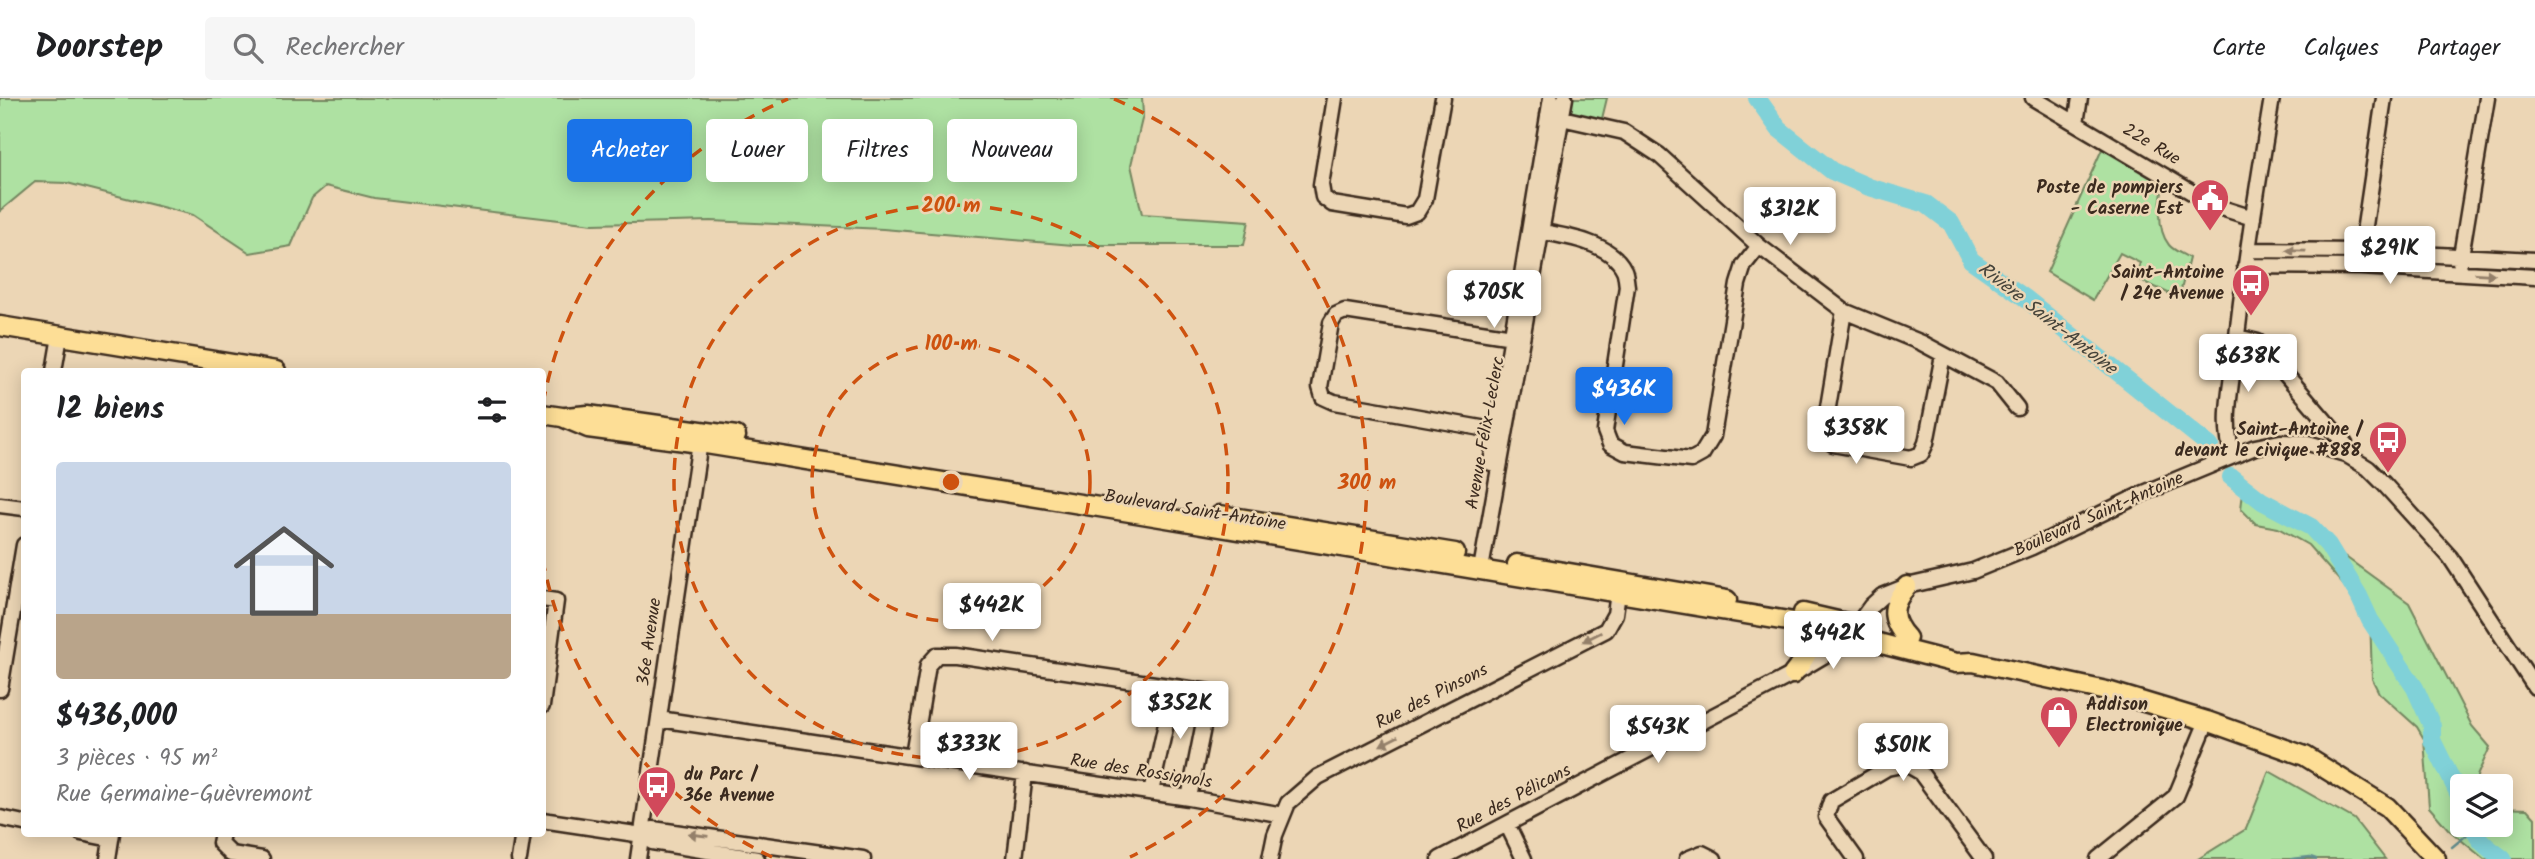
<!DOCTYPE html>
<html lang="fr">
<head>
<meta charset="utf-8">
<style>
  :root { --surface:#fff; --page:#f6f6f6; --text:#202124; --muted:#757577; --line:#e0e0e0; --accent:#1a73e8 }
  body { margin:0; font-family:Kalam,sans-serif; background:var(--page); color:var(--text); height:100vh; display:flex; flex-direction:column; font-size:26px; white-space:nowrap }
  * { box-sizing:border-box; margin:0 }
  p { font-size:23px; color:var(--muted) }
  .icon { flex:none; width:38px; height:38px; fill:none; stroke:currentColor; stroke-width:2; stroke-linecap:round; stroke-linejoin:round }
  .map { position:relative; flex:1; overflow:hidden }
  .details { position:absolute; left:21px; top:270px; width:525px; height:469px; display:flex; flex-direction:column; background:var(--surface); border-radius:7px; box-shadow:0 4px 18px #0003 }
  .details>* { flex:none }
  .banner { position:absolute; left:567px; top:21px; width:665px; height:63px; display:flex; gap:14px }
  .controls { position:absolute; left:2450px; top:676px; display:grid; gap:14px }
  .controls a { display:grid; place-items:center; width:63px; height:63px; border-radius:7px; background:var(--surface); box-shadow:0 4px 18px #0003; font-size:35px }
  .price { position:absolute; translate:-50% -60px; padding:0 16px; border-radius:7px; background:#fff; color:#222; font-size:23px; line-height:46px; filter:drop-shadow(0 2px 4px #0008) }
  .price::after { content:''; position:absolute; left:50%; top:42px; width:21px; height:16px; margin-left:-10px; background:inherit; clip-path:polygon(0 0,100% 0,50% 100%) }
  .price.active { background:var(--accent); color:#fff }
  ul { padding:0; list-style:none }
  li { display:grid; align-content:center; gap:14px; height:371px; padding:0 35px }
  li+li { border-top:2px solid var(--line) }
  li span { display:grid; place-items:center; height:217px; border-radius:7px; color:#555 }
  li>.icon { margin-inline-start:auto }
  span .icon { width:126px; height:126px; fill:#fffc; stroke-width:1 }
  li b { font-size:30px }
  h2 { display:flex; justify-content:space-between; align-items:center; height:84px; padding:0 35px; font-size:30px }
  .tag { padding:0 24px; border-radius:7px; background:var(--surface); box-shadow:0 4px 18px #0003; font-size:24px; line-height:63px }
  .tag.active { background:var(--accent); color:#fff }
  header { display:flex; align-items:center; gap:42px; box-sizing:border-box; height:98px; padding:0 35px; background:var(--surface); border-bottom:2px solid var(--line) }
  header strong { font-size:33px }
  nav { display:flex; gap:38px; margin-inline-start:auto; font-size:24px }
  .search { width:490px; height:63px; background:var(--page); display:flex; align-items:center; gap:18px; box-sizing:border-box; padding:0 24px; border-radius:7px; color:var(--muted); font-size:26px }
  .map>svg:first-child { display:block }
  .green { fill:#aee1a2; stroke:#748660; stroke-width:2 }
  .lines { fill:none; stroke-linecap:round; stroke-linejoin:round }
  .stream { stroke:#648e8e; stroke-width:2.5 }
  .river { stroke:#80d1d8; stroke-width:18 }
  .minor-casing { stroke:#3b2a1e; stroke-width:19 }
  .major-casing { stroke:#3b2a1e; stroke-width:23 }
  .minor { stroke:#ecd6b5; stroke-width:14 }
  .major { stroke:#fdde96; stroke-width:18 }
  .oneway { fill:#94806a }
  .ring { fill:none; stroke:#ce520f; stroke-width:3.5; stroke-dasharray:12 9 }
  .labels { text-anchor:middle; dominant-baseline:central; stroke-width:5; stroke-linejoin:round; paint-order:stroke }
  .street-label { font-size:18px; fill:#3b2a1e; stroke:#ecd6b5 }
  .poi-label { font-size:18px; font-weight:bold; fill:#3b2a1e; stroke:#ecd6b5; text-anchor:end }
  .water-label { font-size:19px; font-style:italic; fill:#45433a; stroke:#ecd6b5 }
  .centre { fill:#ce520f; stroke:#ecd6b5; stroke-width:3.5 }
  .ring-label { font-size:21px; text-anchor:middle; font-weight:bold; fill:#ce520f; stroke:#ecd6b5; stroke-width:5; stroke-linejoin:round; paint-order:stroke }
</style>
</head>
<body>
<header>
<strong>Doorstep</strong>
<div class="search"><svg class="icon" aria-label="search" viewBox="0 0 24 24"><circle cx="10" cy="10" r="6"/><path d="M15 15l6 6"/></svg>Rechercher</div>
<nav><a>Carte</a><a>Calques</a><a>Partager</a></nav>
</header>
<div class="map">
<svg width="2535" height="761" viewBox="0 0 2535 761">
  <rect width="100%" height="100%" fill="#ecd6b5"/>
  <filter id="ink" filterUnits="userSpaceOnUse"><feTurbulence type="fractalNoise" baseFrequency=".0143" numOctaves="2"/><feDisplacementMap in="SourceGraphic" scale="14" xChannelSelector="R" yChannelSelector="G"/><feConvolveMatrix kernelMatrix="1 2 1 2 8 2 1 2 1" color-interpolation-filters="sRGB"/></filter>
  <g filter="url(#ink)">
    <path class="green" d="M0,0H1142L1143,17L1131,67L1142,116L1249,123L1244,147H1073L883,131L711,123L593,126L374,100L326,88L312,100L291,148L250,155L193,117L67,85L35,84L0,113Z
      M1565,0H1607L1600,29L1561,20Z
      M2103,49L2164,84C2160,102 2156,131 2169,147C2174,153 2183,156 2189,160L2179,200L2135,180L2140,165L2120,155L2093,202L2047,174Z
      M2243,394L2296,423L2409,505L2472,628L2490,649L2477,678L2478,688H2462V726H2501V710L2527,711L2535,720V761H2484L2449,732L2429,709L2424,641L2417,629L2379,595L2372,581L2370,517L2308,447L2278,430L2256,426L2241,411Z
      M2269,673L2354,721L2385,761H2198L2246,731Z"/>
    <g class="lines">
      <path class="stream" d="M2452,749L2474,731
        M2292,761L2310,759L2316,761"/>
      <path class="river" d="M1757,0L1779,31L1832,73L1869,89L1926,106L1951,125L1971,162L2025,200L2210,348
        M2231,379L2262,403L2311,429L2328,447L2359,498L2370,522L2415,590L2432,628V642L2462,703
        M2475,726C2473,742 2492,752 2503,761"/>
      <g class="minor-casing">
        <path id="minor" d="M1335,0L1321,87L1323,99L1332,106L1406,118L1417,114L1425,101L1443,0
          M2033,0L2215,108L2253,120
          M1548,17L1624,34L1659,57L1759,148L1844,213L1922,245L1997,285L2017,310
          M2076,25L2080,0
          M1530,132C1558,137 1610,142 1624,172C1626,176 1626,183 1627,188L1605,333L1610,346L1625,354L1691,362L1702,356L1713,338L1738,186L1744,167L1759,148
          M2248,152L2360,153L2535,162
          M2360,161L2384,0
          M2460,164L2487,0
          M2245,168L2360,169L2535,179
          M1844,213L1824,333L1826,340L1833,346L1911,360L1921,356L1926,345L1943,257
          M2237,239L2258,244L2345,346V356
          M54,273L60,238
          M1504,334L1334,304L1323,299L1320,289L1331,225L1336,217L1345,213L1519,240
          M2233,358C2222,326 2231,289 2235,256C2244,170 2258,85 2272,0
          M1491,365L1551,0
          M0,407L24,410
          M1481,471L1565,0
          M542,501L556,503L542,608
          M0,591L24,447
          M659,621L1189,700L1283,717
          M913,658L928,567L937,557H955L1210,594L1189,700
          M1151,694L1174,589
          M0,720L24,725
          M542,722L642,737L652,744L757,761
          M1507,726L1524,761
          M81,735L111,741
          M222,735L220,745L231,756L262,761
          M642,737L653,731L863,761
          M108,761L112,735
          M519,761L523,735
          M638,761L701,337
          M1015,761L1025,675
          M1270,761L1275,737L1288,705L1318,679L1606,532L1615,516L1619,488
          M1440,761L1793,576L1830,554L1849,538L1871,508L1882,498L1907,488L1973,473L2032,449L2144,395L2255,349L2280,344L2308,345L2345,356L2368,370L2384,386L2450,459L2535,589
          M1687,761L1702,755L1714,761
          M1856,761L1826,719L1831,703L1887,670L1906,666L1920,674L1984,761
          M2098,761L2176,698L2207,623"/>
      </g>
      <g class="major-casing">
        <path id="major" d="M0,228L276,273
          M542,316L562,319L588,330L700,345L1130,414L1800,525L1956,565L1973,564L2111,594L2207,623L2305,658L2387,709L2436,761
          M566,319L588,317L736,338
          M1220,417L1455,455
          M1517,466L1727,502
          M1907,488C1890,508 1890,521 1907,540
          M1803,515L1868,530
          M1793,576C1806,559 1821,543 1800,525"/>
      </g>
      <use href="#minor" class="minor"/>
      <use href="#major" class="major"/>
    </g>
    <defs><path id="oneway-solid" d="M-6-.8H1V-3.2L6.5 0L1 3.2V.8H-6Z" transform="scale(1.75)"/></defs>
    <g class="oneway">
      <use href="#oneway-solid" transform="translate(2296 153) rotate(-179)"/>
      <use href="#oneway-solid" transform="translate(2485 176) rotate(3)"/>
      <use href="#oneway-solid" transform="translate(1592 539) rotate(153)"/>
      <use href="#oneway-solid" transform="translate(1389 643) rotate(153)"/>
      <use href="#oneway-solid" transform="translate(698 737) rotate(-172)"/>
    </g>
  </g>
  <g class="ring">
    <circle cx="951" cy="384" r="139"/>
    <circle cx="951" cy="384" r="277"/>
    <path d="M772 759A416 416 0 0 1 543 463M543 305A416 416 0 0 1 788 1M1114 1A416 416 0 0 1 1130 759"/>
  </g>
  <defs>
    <g id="civic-pin" transform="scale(2.0125)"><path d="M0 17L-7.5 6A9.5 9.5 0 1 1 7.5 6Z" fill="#d1495b" stroke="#ecd6b5"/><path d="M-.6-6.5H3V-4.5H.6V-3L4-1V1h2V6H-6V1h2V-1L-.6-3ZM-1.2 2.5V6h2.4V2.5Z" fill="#fff"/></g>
    <g id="bus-pin" transform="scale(2.0125)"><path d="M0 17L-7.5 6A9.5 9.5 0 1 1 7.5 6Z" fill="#d1495b" stroke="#ecd6b5"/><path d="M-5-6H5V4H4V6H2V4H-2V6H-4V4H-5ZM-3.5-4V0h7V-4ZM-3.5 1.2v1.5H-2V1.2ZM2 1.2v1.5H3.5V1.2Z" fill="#fff"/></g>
    <g id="shop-pin" transform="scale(2.0125)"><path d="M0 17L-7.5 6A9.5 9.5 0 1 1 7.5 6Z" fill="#d1495b" stroke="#ecd6b5"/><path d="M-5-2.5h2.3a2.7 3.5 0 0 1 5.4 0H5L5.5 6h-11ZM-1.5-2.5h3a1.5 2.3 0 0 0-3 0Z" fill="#fff"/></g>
  </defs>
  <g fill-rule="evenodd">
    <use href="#civic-pin" x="2210" y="100"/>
    <use href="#bus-pin" x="2251" y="185"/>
    <use href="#bus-pin" x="2388" y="342"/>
    <use href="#shop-pin" x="2059" y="617"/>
    <use href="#bus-pin" x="657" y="687"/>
  </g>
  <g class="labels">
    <g class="street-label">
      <text transform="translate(2151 47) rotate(31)">22e Rue</text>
      <text transform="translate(1486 335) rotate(-80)">Avenue Félix-Leclerc</text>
      <text transform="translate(1195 413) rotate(9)">Boulevard Saint-Antoine</text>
      <text transform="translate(2099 417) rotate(-24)">Boulevard Saint-Antoine</text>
      <text transform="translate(650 544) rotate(-82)">36e Avenue</text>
      <text transform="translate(1432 599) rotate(-27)">Rue des Pinsons</text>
      <text transform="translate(1141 674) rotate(9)">Rue des Rossignols</text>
      <text transform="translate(1514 701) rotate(-28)">Rue des Pélicans</text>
    </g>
    <g class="poi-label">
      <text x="2183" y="90">Poste de pompiers<tspan x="2183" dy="21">- Caserne Est</tspan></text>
      <text x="2224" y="175">Saint-Antoine<tspan x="2224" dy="21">/ 24e Avenue</tspan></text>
      <text x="2361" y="332">Saint-Antoine /<tspan x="2361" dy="21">devant le civique #888</tspan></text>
      <text x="2086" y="607" text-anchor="start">Addison<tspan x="2086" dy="21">Electronique</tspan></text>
      <text x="684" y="677" text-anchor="start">du Parc /<tspan x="684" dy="21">36e Avenue</tspan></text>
    </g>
    <g class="water-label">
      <text transform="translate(2047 221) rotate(38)">Rivière Saint-Antoine</text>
    </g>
  </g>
  <circle cx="951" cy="384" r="10" class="centre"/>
  <g class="ring-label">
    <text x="951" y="114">200 m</text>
    <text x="951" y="252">100 m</text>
    <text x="1367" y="391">300 m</text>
  </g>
</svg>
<div class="controls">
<a><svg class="icon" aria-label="layers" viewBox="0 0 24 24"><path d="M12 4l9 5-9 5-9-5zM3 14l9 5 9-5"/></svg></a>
</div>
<b class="price" style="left:1790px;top:149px">$312K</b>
<b class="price" style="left:2390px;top:188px">$291K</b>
<b class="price" style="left:1494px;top:232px">$705K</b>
<b class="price" style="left:2248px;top:296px">$638K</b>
<b class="price active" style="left:1624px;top:329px">$436K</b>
<b class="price" style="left:1856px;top:368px">$358K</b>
<b class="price" style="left:992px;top:545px">$442K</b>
<b class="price" style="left:1833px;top:573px">$442K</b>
<b class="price" style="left:1180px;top:643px">$352K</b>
<b class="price" style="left:1658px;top:667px">$543K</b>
<b class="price" style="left:969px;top:684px">$333K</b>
<b class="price" style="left:1903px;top:685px">$501K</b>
<div class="banner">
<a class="tag active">Acheter</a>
<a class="tag">Louer</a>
<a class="tag">Filtres</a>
<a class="tag">Nouveau</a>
</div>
<section class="details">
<h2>12 biens<svg class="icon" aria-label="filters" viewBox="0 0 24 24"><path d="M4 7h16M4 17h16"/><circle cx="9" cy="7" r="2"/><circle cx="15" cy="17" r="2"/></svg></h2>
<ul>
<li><span style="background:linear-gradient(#c9d6e8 70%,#b9a48a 0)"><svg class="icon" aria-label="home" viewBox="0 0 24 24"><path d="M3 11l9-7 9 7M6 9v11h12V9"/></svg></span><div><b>$436,000</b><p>3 pièces · 95 m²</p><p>Rue Germaine-Guèvremont</p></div></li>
</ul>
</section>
</div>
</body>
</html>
